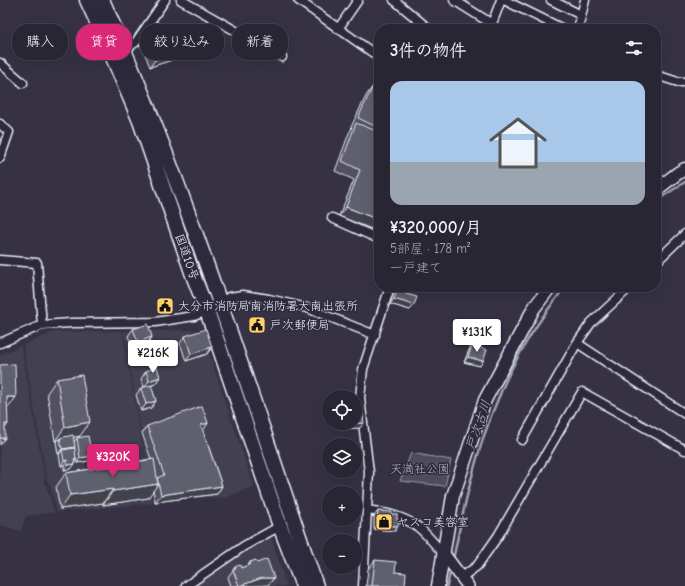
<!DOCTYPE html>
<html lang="ja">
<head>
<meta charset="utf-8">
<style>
  :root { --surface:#282633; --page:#34323f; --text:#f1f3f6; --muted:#a5a5ac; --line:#44434e; --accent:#db2777 }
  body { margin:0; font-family:"Comic Neue","Klee One",sans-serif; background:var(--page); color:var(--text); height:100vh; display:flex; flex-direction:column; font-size:15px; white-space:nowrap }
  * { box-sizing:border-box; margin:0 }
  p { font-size:13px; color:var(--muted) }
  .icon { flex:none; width:22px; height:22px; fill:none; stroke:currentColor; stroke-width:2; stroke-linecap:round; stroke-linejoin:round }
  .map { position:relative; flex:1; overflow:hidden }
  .side { position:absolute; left:374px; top:24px; width:287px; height:268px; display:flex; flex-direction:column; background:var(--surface); border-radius:16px; box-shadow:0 4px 16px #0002,0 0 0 1px var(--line) }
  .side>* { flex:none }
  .banner { position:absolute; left:12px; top:24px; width:302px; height:36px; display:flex; gap:8px }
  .fabs { position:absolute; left:322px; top:390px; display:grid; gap:8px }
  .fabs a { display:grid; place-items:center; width:40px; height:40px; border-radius:50%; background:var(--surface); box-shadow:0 4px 16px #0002,0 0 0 1px var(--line); font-size:20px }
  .price { position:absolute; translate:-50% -34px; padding:0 9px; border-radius:4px; background:#fff; color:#222; font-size:13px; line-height:26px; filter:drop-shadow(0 1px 2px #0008) }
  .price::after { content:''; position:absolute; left:50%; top:24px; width:12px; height:9px; margin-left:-6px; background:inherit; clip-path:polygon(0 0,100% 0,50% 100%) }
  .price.current { background:var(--accent); color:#fff }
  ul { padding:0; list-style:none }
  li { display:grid; align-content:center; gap:8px; height:212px; padding:0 16px }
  li span { display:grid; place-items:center; height:124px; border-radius:12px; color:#555 }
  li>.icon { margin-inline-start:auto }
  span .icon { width:72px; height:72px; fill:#fffc; stroke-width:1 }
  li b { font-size:17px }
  h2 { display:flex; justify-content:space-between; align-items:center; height:48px; padding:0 16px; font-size:17px }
  .chip { padding:0 14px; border-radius:16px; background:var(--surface); box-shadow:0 4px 16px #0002,0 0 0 1px var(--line); font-size:14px; line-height:36px }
  .chip.current { background:var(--accent); color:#fff }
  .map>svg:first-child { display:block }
  .built { fill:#433f51 }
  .grass { fill:url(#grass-tufts); stroke:#9a9eaa }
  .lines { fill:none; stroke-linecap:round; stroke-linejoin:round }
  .stream { stroke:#a0a4af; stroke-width:2.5 }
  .street-casing { stroke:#e8f1f8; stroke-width:11 }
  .secondary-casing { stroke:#e8f1f8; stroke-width:14 }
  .primary-casing { stroke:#e8f1f8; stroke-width:15 }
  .highway-casing { stroke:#e8f1f8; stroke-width:17 }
  .street { stroke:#2f2a3d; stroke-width:8 }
  .secondary { stroke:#2f2a3d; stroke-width:11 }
  .primary { stroke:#2f2a3d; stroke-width:12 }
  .highway { stroke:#2f2a3d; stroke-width:14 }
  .wall { fill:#53515f; stroke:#e8f1f8 }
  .shaded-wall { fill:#43424d; stroke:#e8f1f8 }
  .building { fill:#605e6e; stroke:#e8f1f8 }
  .labels { text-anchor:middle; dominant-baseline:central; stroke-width:3; stroke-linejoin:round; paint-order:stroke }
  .street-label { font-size:12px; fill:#e8f1f8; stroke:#2f2a3d }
  .poi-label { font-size:12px; fill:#e8f1f8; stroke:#2f2a3d; text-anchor:start }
  .park-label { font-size:12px; fill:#b2b7c1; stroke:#2f2a3d }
  .water-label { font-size:13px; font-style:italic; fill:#b2b7c2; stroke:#2f2a3d }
</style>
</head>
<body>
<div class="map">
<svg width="685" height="586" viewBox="0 0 685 586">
  <defs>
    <pattern id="grass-tufts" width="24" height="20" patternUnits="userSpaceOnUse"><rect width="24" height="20" fill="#4d4b5c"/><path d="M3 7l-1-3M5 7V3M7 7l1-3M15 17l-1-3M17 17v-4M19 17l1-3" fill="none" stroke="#676574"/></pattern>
  </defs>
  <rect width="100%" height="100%" fill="#363244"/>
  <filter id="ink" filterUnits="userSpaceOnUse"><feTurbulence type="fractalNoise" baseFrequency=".025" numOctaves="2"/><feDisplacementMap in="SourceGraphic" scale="8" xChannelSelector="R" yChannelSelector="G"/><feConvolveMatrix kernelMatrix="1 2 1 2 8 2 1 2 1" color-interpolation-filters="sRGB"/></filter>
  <g filter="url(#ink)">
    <path class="built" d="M197,330L203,335L254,486L225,498L208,497L154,503L123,331Z
      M122,331L153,503L57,512L50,485L47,481L23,345L53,332Z
      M21,345L45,479L43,481L47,488L55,512L26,516L21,531L0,525V355Z
      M271,536L287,586H194L240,553Z"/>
    <path class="grass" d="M411,453L451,460L445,486L400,481Z"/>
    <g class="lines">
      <path class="stream" d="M656,201L685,182
        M453,560C464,506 476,450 498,399C514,358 538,321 565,287
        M447,586L451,569"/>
      <g class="street-casing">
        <path id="street" d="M181,0L282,57
          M298,0L379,57
          M394,0L429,29
          M454,0L492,24
          M504,0L563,29
          M551,0L581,15
          M338,29L358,0
          M414,29L420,22
          M490,29L501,0
          M578,29L585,0
          M122,52L136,42L165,0
          M0,63L23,83
          M656,75L678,82H685
          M0,124L9,132L0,158
          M332,218L379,239
          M0,260L37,263L42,325
          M656,262L685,234
          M0,343L42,325L71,323L155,322L194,316L207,311L229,297L243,295L269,299L307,308L375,335
          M577,343L685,414
          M522,440L577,343L591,323L630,287
          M368,510C385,513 403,516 418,527C427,534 435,545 444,554
          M462,577L477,566L498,536L582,392L685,450
          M186,586L244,546L280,526
          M363,586L369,472L360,398L363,369L390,287"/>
      </g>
      <g class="secondary-casing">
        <path id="secondary" d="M444,554L468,586"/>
      </g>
      <g class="primary-casing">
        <path id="primary" d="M656,190L678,173L685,169
          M438,586L453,496L485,400L534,308L550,287"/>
      </g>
      <g class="highway-casing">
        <path id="highway" d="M87,0L109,48L140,121L193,275L207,311L280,526L303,586
          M102,0C188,190 248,390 316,586"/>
      </g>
      <use href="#street" class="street"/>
      <use href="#secondary" class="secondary"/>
      <use href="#primary" class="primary"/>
      <use href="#highway" class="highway"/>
    </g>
    <path class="wall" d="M157,22L170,35L172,60L150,67L147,60V59L141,46Z
      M373,86L379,89V131L378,132L379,232L339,216L354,180L335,171L349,133L352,128L351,127L366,96Z
      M398,288L406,294L410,310L390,304L394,293Z
      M133,329L152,337L149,342L153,353L147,361L135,365L131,353L134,349H133L128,336Z
      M185,336L212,347L207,354L186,361L180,343Z
      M472,345L480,366L464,362L469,350Z
      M146,371L160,377L155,384L151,386L156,401L151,408L141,411L136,395L141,388L144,387L141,379Z
      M57,379L80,436L73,437L74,442L77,438L92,456L88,461L77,463L76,459L71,469L64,470V465L61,466L59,455L60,453L58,454L56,442L58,440L55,441L47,393Z
      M208,423L203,430L222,486L217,494L155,502L153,490L148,498L103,505V503L60,509L56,487L66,473L151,459L142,433L147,426Z
      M341,423H355L360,428L341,429Z
      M378,511L392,514L397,519L395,531L374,529V516Z
      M375,560L395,572L405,586H366L368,569Z
      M250,562L257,563L274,578L268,585L255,586H231L228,577L235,567L241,568L248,565Z"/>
    <path class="shaded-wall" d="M177,52L172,60L150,67L155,60Z
      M346,207L379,220V232L339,216Z
      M394,299L414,305L410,310L390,304Z
      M152,337L147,344L136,345L134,349H133L138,342Z
      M212,347L207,354L186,361L191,354Z
      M153,353L147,361L135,365L140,357Z
      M468,357L483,361L480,366L464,362Z
      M160,377L155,384L144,388L149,381Z
      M7,397H16L9,407H0Z
      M156,401L151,408L141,411L146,404Z
      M90,422L80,436L60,440V438L58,440L55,441L65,427Z
      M208,423L203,431L201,425Z
      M364,423L360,428L341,429L345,424Z
      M5,424H8L1,434Z
      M0,438H5L0,445Z
      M75,447L71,452L62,450L60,453L58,454L62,449Z
      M92,456L88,461L77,463L80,458Z
      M67,460L64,465L61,466L64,461Z
      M75,464L71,469L64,470L68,465Z
      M158,484L148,498L103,505L113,491Z
      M222,486L217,494L155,502L161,495Z
      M113,489L103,503L60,509L70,495Z
      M377,525L398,526L395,531L374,529Z
      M262,578H274L268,585L255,586H239Z"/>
    <path class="building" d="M157,22L169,28L171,33L170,34L172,41H174L177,52L155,60L152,53L153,52L146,38Z
      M373,86L379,89V128L358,118Z
      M356,123L379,132V220L346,207L360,170L342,161Z
      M398,288L406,291V294L417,297L414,305L394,299Z
      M148,324L152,337L138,342L133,329Z
      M206,329L212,347L191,354L185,336Z
      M149,341L153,353L140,357L136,345Z
      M472,345L487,350L483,361L468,357Z
      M15,364L16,397H7L8,424H5V438H0V365Z
      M157,367L160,377L149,381L146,371Z
      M82,375L90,422L65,427L57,379Z
      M151,385L156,401L146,404L141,388Z
      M202,406L208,423L201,425L222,486L161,495L157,478L164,475L147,426Z
      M355,409H362L364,423L345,424V423H355Z
      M73,435L75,447L62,449L60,438Z
      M88,436L92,456L80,458L77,438Z
      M75,448L76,459H74L75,464L68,465L67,460L64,461L62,450Z
      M154,459L158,484L113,491V489L70,495L66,473Z
      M378,511L392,512V514H397V519L399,523L398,526L377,525Z
      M267,559L274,578H262L239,586L233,570L236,569L235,567L240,565L241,568L251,564L250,562L256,560L257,563Z
      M375,560L396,562L395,572L406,573L405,586H372Z"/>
  </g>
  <defs>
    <g id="civic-square" transform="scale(0.9)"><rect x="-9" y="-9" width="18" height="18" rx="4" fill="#ffd166" stroke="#2f2a3d"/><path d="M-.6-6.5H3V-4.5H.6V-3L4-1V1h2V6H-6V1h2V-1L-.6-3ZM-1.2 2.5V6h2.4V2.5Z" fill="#111"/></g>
    <g id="shop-square" transform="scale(0.9)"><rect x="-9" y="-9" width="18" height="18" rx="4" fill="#ffd166" stroke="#2f2a3d"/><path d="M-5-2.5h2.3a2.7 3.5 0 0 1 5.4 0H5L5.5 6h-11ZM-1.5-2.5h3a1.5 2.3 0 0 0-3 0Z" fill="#111"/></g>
  </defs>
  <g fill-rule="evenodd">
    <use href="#civic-square" x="165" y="306"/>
    <use href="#civic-square" x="257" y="325"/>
    <use href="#shop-square" x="384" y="522"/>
  </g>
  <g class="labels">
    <g class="street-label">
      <text transform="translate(187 257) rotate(70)">国道10号</text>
    </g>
    <g class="poi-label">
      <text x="178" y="306">大分市消防局南消防署大南出張所</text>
      <text x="270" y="325">戸次郵便局</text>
      <text x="397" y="522">ヤスコ美容室</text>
    </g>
    <g class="park-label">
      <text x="420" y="469">天満社公園</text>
    </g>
    <g class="water-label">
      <text transform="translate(478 425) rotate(-71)">戸次古川</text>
    </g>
  </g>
</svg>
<div class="fabs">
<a><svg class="icon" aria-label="locate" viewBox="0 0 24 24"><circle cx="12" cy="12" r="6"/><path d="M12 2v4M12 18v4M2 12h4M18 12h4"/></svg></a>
<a><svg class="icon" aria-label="layers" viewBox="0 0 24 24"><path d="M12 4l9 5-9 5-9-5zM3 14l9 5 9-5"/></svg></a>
<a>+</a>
<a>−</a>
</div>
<b class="price" style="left:477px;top:353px">¥131K</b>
<b class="price" style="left:153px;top:374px">¥216K</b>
<b class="price current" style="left:113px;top:478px">¥320K</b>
<div class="banner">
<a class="chip">購入</a>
<a class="chip current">賃貸</a>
<a class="chip">絞り込み</a>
<a class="chip">新着</a>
</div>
<section class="side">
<h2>3件の物件<svg class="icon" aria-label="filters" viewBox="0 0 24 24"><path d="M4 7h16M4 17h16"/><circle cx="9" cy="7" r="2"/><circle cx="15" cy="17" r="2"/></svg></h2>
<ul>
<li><span style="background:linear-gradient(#a9c7e8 65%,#9aa5b1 0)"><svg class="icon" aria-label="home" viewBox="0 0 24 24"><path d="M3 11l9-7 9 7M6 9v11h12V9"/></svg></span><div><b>¥320,000/月</b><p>5部屋 · 178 m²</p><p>一戸建て</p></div></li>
</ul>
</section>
</div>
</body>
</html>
